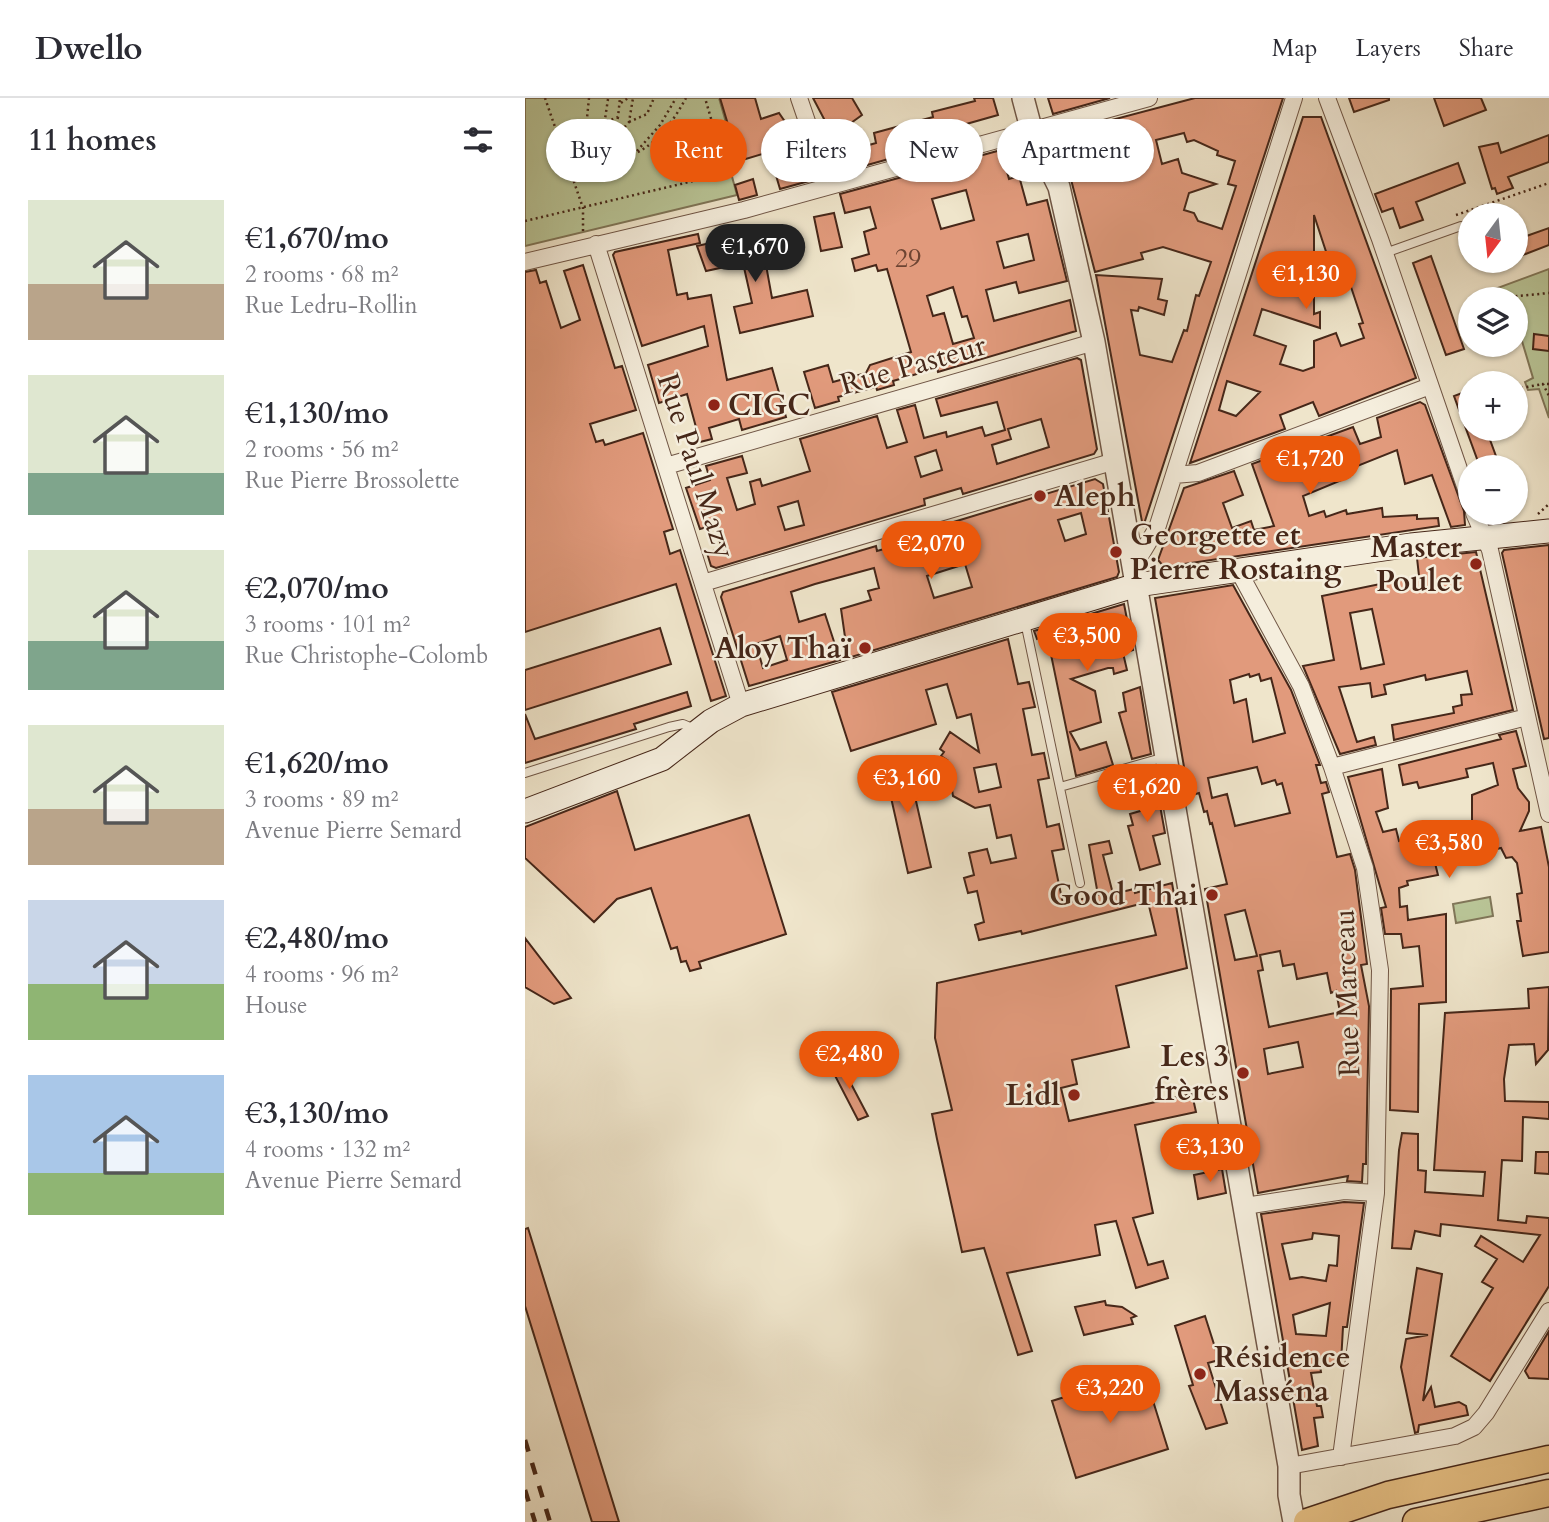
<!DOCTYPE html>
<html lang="en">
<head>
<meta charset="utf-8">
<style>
  :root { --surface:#fff; --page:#f7f7f7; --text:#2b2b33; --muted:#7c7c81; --line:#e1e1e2; --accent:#ea580c }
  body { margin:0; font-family:Cardo,serif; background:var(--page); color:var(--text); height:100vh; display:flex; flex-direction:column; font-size:26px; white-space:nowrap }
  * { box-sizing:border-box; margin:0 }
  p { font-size:23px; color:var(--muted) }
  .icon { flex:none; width:38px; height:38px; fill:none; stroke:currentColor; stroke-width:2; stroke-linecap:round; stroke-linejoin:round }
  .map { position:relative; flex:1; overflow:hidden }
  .side { display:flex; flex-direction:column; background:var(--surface); width:525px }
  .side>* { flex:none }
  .hud { position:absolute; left:21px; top:21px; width:665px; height:63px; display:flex; gap:14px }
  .needle { width:46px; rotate:195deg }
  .tools { position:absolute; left:933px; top:105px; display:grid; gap:14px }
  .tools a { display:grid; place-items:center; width:70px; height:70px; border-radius:50%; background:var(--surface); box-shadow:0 2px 5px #0004; font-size:35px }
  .price { position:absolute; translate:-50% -60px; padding:0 16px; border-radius:24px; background:var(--accent); color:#fff; font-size:23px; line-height:46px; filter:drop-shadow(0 2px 4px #0008) }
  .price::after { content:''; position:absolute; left:50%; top:42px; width:21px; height:16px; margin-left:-10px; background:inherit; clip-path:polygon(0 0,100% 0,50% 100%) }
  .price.on { background:#222; color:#fff }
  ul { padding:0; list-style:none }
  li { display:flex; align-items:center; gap:21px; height:175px; padding:0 28px }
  li span { display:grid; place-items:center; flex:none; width:196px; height:140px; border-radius:0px; color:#555 }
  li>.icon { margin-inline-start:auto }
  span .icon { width:84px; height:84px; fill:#fffc; stroke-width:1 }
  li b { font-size:30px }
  h2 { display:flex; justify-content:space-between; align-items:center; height:84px; padding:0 28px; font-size:30px }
  .tag { padding:0 24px; border-radius:32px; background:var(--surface); box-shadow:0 2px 5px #0004; font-size:24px; line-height:63px }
  .tag.on { background:var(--accent); color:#fff }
  header { display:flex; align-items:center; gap:42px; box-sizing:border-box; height:98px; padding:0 35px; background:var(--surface); border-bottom:2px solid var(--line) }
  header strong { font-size:33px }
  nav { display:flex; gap:38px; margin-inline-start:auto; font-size:24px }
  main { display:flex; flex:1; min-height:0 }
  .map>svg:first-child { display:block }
  .green { fill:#b9c597; stroke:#807658; stroke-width:2 }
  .building { fill:#e19a7c; stroke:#462719; stroke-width:2; fill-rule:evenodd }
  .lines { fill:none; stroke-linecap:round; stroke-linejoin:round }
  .service-casing { stroke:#705646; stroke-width:10 }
  .minor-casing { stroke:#705646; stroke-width:18 }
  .tertiary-casing { stroke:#705646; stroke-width:24 }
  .secondary-casing { stroke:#462719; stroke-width:25 }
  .trunk-casing { stroke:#462719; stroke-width:29 }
  .path { stroke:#462719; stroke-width:2.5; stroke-dasharray:2 3.5; stroke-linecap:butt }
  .service { stroke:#f5eedd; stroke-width:8 }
  .minor { stroke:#f5eedd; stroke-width:16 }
  .tertiary { stroke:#f5eedd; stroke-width:21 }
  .secondary { stroke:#f5eedd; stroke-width:23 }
  .trunk { stroke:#e8c286; stroke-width:26 }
  .rail { stroke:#462719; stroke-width:4.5; stroke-dasharray:12 12; stroke-linecap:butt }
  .poi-dot { fill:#8f2418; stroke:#f5eedd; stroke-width:2.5 }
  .labels { text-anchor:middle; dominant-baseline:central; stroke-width:5; stroke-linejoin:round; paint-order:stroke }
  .number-label { font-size:26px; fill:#6d4432 }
  .street-label { font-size:30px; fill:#462719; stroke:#f5eedd }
  .poi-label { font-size:30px; font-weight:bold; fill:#462719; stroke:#f5eedd; text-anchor:end }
</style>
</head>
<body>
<header>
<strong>Dwello</strong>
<nav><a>Map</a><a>Layers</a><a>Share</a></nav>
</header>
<main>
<section class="side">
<h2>11 homes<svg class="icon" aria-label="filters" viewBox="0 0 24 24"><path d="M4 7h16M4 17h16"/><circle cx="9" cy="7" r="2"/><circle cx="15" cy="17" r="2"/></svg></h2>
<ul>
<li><span style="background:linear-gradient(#dfe7d0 60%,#b9a48a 0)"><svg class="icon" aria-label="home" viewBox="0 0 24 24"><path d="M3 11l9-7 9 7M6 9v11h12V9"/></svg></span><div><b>€1,670/mo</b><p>2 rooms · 68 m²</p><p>Rue Ledru-Rollin</p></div></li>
<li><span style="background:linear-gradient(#dfe7d0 70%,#7fa58c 0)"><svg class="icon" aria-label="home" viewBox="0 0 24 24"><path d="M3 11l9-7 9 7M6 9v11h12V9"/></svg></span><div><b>€1,130/mo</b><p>2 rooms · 56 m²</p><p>Rue Pierre Brossolette</p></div></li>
<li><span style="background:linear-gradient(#dfe7d0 65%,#7fa58c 0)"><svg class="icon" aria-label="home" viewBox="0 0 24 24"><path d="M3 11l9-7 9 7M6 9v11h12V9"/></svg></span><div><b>€2,070/mo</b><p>3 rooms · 101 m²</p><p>Rue Christophe-Colomb</p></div></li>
<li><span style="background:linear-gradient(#dfe7d0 60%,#b9a48a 0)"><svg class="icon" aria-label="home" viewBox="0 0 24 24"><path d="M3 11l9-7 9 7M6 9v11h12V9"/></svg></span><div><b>€1,620/mo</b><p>3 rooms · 89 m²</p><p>Avenue Pierre Semard</p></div></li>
<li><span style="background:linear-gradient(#c9d6e8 60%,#8fb573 0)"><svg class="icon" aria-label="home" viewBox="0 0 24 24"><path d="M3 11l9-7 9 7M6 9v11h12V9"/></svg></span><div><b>€2,480/mo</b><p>4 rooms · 96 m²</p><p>House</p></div></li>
<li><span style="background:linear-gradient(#a9c7e8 70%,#8fb573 0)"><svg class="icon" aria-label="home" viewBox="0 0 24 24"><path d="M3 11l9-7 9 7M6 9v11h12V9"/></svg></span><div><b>€3,130/mo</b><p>4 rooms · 132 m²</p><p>Avenue Pierre Semard</p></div></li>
</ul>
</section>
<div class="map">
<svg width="1024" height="1424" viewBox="0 0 1024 1424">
  <rect width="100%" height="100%" fill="#efe5cb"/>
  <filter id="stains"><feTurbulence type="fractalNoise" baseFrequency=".00286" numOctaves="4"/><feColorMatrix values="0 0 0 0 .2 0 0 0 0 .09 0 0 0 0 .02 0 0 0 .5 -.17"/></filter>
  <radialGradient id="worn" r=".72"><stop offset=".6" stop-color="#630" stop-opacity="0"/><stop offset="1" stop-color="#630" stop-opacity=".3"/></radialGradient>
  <path class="green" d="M0,0H194L204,35L196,38L212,97L0,148Z
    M1024,171V320L1014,291L1003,292L1000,284L1008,280L991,223L990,201H970L967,192Z
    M965,799L968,818L931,825L928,806Z"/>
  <path class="building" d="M195,0H230L236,21L254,15L267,34L261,38L264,48L214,63Z
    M288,0H327L337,17L308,38Z
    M449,0H468L473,17L413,34L417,46L321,73L316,55L351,45L349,35L408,19L407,14L450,3Z
    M523,0H585L528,16Z
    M670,0H758L618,429L571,177L637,181L633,201L642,203L639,217L614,209L613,213L606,212L615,257L647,264L659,232L662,233L671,197L674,198L686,164L638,149L616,155L618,161L570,174L536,43L541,34ZM659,35L662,44L669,42L693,53L692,57L710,63L703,86L711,88L697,131L673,123L669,115L659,112L664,95L691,86L657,75L653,61L637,66L631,42Z
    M824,0H864V2L829,14Z
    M909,0H956L961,12L919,28Z
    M778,19H796L891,280L794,318L788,304L755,317L760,331L665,365ZM789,117L810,181L817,179L819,185L824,183L838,225L834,226L839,240L816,248L811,235L789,243V269L778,273L755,266L761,248L729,237L737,211L795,230V214L789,216ZM702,283L735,294L711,318L694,312Z
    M1024,37V64L983,79L988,90L972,96L970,90L967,91L954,49L973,45L976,55Z
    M476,52L484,81L494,78L502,107L522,102L542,183L494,195L491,184L461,192L469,223L545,202L551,233L413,274L412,270L368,283L369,287L352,292L351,289L313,299L314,303L290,310L279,274L303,267L308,284L341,275L345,267L386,254L362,171L353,173L351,167L330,173L327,161L344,156L339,134L351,130L345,109L320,115L315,96ZM441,92L449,122L416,131L407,101ZM503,136L509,162L479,170L472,144ZM428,189L437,219L442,218L449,240L428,246L419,215L408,218L402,198Z
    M933,65L940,85L891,104L898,122L875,130L868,110L857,114L850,96Z
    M278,66L284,83L255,91L250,74Z
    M228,81L232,97L214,102L210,87Z
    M309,115L317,149L296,153L289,119Z
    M1024,130V147L990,160V142Z
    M235,134L247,200L282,192L288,218L215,235L209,209L227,205L218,165L181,173L172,148Z
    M173,136L175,145L143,152L152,197L162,195L163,201L186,197L202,282L247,270L261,319L217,332L214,321L184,330L187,341L175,344L162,296L134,305L123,267L183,248L179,228L117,248L88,157L90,154Z
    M906,158L939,251L921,257L888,165Z
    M58,167L90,270L97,268L111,312L65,326L71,344L78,342L80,347L118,335L148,431L139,434L145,456L155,452L201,598L186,603L151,486L0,534V174L11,172L15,185L21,183L36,230L55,222L39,173Z
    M1009,236L1024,238V253L1008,251Z
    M552,260L556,262L572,351L569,356L438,396L436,390L399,401L400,407L191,470L186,468L182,455L197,450L189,427L175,431L161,390L185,382L181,368L217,358L222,375L202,380L212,412L230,406L225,384L235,381L237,388L285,373L275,341L352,318L362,350L382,344L372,312L390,307L399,340L421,334L422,339L457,329L460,338L480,332L472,304L416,318L411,301ZM516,321L524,349L472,366L467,347L486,341L483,331ZM411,352L417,372L396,379L390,359ZM273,403L279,427L260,432L253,409Z
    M945,292V331H961L975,369H955L929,298Z
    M895,304L900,307L939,413L940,427L926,429L907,377L880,386L872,352L830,369L801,350L786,359L793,377L820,367L824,379L778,398L784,418L799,413L801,419L821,412L822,416L857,410L858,419L892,417V421L913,420L914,428L639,469L633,462L659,390L709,373L718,397L698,405L707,430L726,423L729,432L749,428L727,366L828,329L835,346L856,339L852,320Z
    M570,381L578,386L594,474L592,479L323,560L316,511L346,502L343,493L354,490L349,470L290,486L266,494L274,524L300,516L315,562L224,588L196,499L198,494L351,448L352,453L377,446L376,443L390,439L389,436ZM556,415L561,436L540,443L533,422ZM440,466L447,489L409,500L402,478ZM255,538L262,562L238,570L231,546Z
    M1024,447V640L1019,641L977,455L979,452Z
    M951,454L988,612L869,642L867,627L929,615L928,609L937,607L936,597L947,596L942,573L901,582L900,577L859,587L861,596L847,599L845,585L814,589L832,644L849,639L851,647L815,656L778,568L809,562L797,498L894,478L892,460ZM847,511L859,566L836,571L825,515Z
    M708,487L766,592L795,667H791L796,685L801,684L804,694L797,696L812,759L825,756L830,772L842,866L836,867L844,908L841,1066H838L837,1084L822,1083L823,1078L733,1095L680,791L702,786L687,725L685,726L682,713L679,714L674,695L664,698L630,500ZM724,576L725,579L734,576L736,583L746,580L760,635L728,644L721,601L709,605L705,582ZM732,669L737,686L750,682L752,687L757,685L765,715L710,728L702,696L687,700L683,680ZM720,812L732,858L710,862L700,817ZM755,853L758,868L769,866L772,881L802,875L806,895L811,893L815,914L744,929L733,873L738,872L735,857ZM773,944L778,969L743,976L739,951Z
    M599,506L608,552L598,555L602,572L589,576L588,570H583L546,581L570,593L576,624L545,634L555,652L581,644L588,667L551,678L522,537L512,541L509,533Z
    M135,530L146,566L0,612V572Z
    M483,541L493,586L504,584L510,609L498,611L507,657L519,655L524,680L513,682L522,729L534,726L539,751L527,753L538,806L573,797L564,747L584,743L587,755L578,757L588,796L609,791L610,795L647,785L662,870L591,888L604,949L547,962L552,986L536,990L544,1023L667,996L671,1014L610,1027L628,1115L608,1120L623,1167L638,1163L643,1180L611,1190L591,1123L570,1127L575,1157L482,1175L507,1253L493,1257L459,1150L437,1154L412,1041L407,1016L427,1012L410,940L412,885L631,837L623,804L497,836L496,833L454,842L450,827L459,824L452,793L443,795L439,780L449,777L444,755L462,751L466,765L491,760L486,737L472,740L465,707L450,710L428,698L425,679L419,675L423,670L418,667L422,662L416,658L419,654L415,651L425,634L454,654L446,616L432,620L422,586L401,592L411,626L326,653L307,594ZM471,666L476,689L454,694L449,670Z
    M615,589L626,656L607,661L594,615L601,613L598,595Z
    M162,594L166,608L109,626L111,631L0,665V616L10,641Z
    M991,633L1001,668L988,671L993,690L1004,704V713L995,733L1016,729L1024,769V854L998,858L992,823H996L992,796L997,795L992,765L987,759L981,760L976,750L910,765L913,777L882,783L883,787L874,790L875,809L882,808L883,822L921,816V904L894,906L893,1014L865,1012L866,891L898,888L894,848L878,850L876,836H860L856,810L861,809L823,679L857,671L863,710L851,714L858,734L871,731L874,743L947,727V697L973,687L968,665L941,671L943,679L894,690L892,684L878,687L874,667L976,641L974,637Z
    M381,659L406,769L383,775L358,664Z
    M628,669L640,735L628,738L635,766L615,772L603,728L608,727L605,716L622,711L617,694L622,693L616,673Z
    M92,693L110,752L224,717L261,836L174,864L176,870L165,873L161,863L156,864L152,849L146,851L126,790L92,801L69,824L0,760V729Z
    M0,840L46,900L29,906L0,889Z
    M1024,889L1023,952L1011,966L1009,946L984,947L979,981L980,1003L1024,1004V1021L998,1019L997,1063L977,1062L973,1122L1001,1125L1002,1118L1024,1120V1188L965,1283L926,1258L968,1190L957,1184L972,1161L950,1148L956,1138L998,1164L1015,1137L916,1126L915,1138L890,1133L886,1151L867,1150L874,1052L877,1035L893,1036V1072L901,1073L900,1094L958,1098L960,1074L909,1072L920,915L1004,910L1003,891Z
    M314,963L343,1018L333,1022L305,968Z
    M1011,1054H1024V1076L1010,1075Z
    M697,1071L701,1095L673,1101L669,1077Z
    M819,1104L839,1105L822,1229H818L816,1265L795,1268L796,1274L786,1275L792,1308H796L798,1319L789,1320L793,1348L777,1352L736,1116ZM788,1135L814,1138L812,1168L804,1167L801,1183L777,1179L765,1181L757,1146L787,1141ZM805,1205L801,1238L771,1236L768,1217Z
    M3,1130L94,1424H67L0,1208V1131Z
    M892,1170L917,1176L898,1303L906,1289L910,1309L934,1304L941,1308L943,1317L894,1327L893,1334L890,1335L876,1269L881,1241L903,1237L882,1235Z
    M580,1203L581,1207L597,1209L611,1218L606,1220L608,1226L559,1237L550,1209Z
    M680,1218L694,1262L683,1265L702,1325L681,1331L664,1288L668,1287L650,1228Z
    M1024,1233V1281L1004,1280L1000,1273Z
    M619,1274L643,1351L551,1380L527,1303Z"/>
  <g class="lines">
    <g class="service-casing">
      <path id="service" d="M860,155L936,128
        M500,524L555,785
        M0,675L144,629L158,626L170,631
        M535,689L640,659"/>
    </g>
    <g class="minor-casing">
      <path id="minor" d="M274,0L304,88
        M802,0L855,141L945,403
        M71,146L216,607
        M0,164L219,112L624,0
        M141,368L569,244
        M649,377L673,375L905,288
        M949,415L965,452L1024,716
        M609,468L632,430L769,0
        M712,470L776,588L807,669L840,770L855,872L851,1095L816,1359
        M178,485L590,363
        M807,669L1002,619
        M720,1108L819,1093L851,1095
        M764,1368L930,1338L949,1329L961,1315L1024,1213"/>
    </g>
    <g class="tertiary-casing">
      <path id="tertiary" d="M498,0L507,34L534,89L569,244L764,1368V1397L769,1424"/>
    </g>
    <g class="secondary-casing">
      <path id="secondary" d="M0,713L137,661L186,623L216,607L612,487L886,447L1024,433"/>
    </g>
    <g class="trunk-casing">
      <path id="trunk" d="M782,1424L863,1397L1024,1361
        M891,1424L1024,1395"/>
    </g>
    <path class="path" d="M20,0L58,110V135
      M64,0L60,40L64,53C109,75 141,37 161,0
      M83,1L80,21L83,23L93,19L95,0
      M96,5L103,0
      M93,19L91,29L96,33L104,24L108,0
      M104,24L122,16L129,0
      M112,53L135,27L151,0
      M49,78L77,59L96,33
      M931,117L1024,85
      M0,123L202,75L180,0
      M963,201L1024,195
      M1024,286H1018L1024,298
      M996,290L1018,286
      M1013,416L1024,406"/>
    <use href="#service" class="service"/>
    <use href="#minor" class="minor"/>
    <use href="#tertiary" class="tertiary"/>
    <use href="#secondary" class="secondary"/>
    <use href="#trunk" class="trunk"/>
    <path class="rail" d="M0,1342L25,1424
      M0,1392L10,1424"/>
  </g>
  <g class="poi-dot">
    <circle cx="189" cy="307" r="7"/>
    <circle cx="515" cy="398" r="7"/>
    <circle cx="591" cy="454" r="7"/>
    <circle cx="951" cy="466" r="7"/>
    <circle cx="340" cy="550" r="7"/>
    <circle cx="687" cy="797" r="7"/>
    <circle cx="718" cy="975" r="7"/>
    <circle cx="549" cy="997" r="7"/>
    <circle cx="675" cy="1276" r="7"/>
  </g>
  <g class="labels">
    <g class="number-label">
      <text x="383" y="160">29</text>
    </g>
    <g class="street-label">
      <text transform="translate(388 267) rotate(-16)">Rue Pasteur</text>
      <text transform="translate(171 368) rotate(72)">Rue Paul Mazy</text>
      <text transform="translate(822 895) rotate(-92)">Rue Marceau</text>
    </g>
    <g class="poi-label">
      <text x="203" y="307" text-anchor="start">CIGC</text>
      <text x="529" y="398" text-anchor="start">Aleph</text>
      <text x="605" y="437" text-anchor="start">Georgette et<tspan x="605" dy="34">Pierre Rostaing</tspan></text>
      <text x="937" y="449">Master<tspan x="937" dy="34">Poulet</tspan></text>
      <text x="326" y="550">Aloy Thaï</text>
      <text x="673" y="797">Good Thai</text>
      <text x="704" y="958">Les 3<tspan x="704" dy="34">frères</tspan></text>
      <text x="535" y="997">Lidl</text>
      <text x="689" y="1259" text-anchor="start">Résidence<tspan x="689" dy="34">Masséna</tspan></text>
    </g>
  </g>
  <rect width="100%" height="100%" filter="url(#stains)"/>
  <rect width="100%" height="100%" fill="url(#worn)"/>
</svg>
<div class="tools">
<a><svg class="needle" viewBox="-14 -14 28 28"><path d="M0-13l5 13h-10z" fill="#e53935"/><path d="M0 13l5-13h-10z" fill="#7c7c81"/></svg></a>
<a><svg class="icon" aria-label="layers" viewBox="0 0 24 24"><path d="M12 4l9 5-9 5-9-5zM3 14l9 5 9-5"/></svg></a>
<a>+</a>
<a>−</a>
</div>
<b class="price on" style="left:230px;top:186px">€1,670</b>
<b class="price" style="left:781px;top:213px">€1,130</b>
<b class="price" style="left:785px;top:398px">€1,720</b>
<b class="price" style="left:406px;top:483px">€2,070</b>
<b class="price" style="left:562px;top:575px">€3,500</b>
<b class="price" style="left:382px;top:717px">€3,160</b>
<b class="price" style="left:622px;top:726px">€1,620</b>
<b class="price" style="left:924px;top:782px">€3,580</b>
<b class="price" style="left:324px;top:993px">€2,480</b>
<b class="price" style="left:685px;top:1086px">€3,130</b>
<b class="price" style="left:585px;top:1327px">€3,220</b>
<div class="hud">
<a class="tag">Buy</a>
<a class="tag on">Rent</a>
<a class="tag">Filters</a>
<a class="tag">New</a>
<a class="tag">Apartment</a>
</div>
</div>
</main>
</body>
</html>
